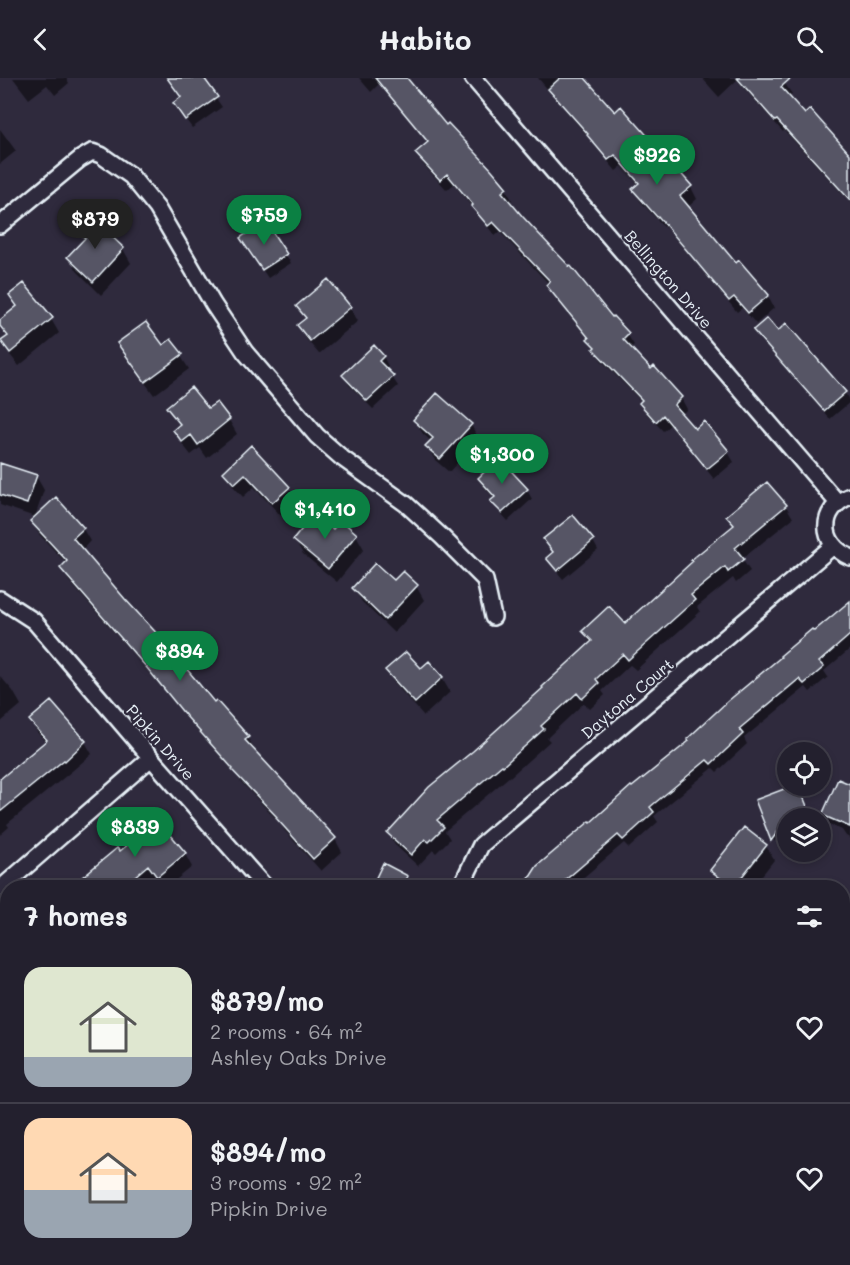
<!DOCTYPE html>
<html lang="en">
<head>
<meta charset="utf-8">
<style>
  :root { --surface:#23202e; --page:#2f2d3a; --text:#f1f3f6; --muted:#a3a3aa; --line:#403e4a; --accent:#0b8043 }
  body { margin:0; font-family:Mali,sans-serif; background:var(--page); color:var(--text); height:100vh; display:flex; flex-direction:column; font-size:22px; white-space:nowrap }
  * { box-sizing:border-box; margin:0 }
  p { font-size:20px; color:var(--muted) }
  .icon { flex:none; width:33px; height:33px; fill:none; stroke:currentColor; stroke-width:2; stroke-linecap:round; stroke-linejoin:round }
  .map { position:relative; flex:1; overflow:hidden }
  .drawer { position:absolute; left:0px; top:802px; width:850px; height:386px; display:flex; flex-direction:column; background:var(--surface); border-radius:24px 24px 0 0; box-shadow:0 3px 9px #0003,0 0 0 2px var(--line) }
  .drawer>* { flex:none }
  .buttons { position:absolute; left:777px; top:664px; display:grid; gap:12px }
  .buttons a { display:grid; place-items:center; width:54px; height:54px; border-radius:50%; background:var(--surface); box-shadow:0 3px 9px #0003,0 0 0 2px var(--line); font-size:30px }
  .price { position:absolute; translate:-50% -51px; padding:0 14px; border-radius:21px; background:var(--accent); color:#fff; font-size:20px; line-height:39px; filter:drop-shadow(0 2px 3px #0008) }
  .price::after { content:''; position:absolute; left:50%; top:36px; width:18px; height:14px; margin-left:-9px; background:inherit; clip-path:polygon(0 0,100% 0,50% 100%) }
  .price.on { background:#222; color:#fff }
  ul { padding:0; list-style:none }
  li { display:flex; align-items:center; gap:18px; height:150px; padding:0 24px }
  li+li { border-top:2px solid var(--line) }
  li span { display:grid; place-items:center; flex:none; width:168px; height:120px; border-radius:18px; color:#555 }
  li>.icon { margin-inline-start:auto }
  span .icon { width:72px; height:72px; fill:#fffc; stroke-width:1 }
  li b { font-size:26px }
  h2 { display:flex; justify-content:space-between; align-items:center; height:72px; padding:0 24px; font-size:26px }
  header { display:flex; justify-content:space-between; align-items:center; height:78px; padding:0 24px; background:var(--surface); font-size:27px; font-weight:800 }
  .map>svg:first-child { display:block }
  .shadow { fill:#0007 }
  .building { fill:#575565; stroke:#e8f1f8; stroke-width:1.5 }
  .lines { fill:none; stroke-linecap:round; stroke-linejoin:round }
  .street-casing { stroke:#e8f1f8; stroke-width:20 }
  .path { stroke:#e8f1f8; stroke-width:3; stroke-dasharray:1.5 4.5; stroke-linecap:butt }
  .street { stroke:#2f2a3d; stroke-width:15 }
  .labels { text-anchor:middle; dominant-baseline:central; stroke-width:5; stroke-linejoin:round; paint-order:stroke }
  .street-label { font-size:16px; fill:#e8f1f8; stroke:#2f2a3d }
</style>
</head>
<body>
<header><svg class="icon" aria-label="back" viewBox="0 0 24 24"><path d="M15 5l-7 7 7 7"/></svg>Habito<svg class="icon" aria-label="search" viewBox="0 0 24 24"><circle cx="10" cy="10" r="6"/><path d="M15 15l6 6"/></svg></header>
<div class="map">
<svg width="850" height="1187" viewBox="0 0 850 1187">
  <rect width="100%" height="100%" fill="#2f2a3d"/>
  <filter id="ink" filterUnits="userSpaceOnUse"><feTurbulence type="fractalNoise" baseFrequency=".0167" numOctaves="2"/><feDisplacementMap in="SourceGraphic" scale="12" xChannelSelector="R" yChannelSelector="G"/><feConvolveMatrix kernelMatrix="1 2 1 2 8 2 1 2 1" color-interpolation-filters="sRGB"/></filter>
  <g filter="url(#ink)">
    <path class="shadow" d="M13,0H66L69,5L55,17L47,7L29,21Z
      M173,0H202L222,29L192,50L180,34L182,20Z
      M359,0H406L446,49L506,111L512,122L509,124L612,241L627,256L634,267L629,271L650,293L654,290L681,320L687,331L681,337L695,353L728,374L734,384L714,401L670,347L663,353L647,336L641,325L642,324L601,282L589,261L554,218L548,207L549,206L500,154L495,158L454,106L447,112L423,86L417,76L428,65L379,6L371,14Z
      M538,0H583L615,36L691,109L697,121L688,129L736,187L768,218L774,230L756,246L742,230L737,234L666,149L665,150L641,124L634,112L639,107L622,88L616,93L596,69L591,62Z
      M702,0H781L792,16L788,19L850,81V124L784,52L783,54L737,2L719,19Z
      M0,51L16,73L0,86Z
      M90,140L123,171L131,185L101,217L77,193L69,179L84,162L79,153Z
      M247,169L285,176L291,185L268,200Z
      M11,218L51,241L59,255L19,288L11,278L3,264L8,260L0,247V244L18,229Z
      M298,228L350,230L358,243L319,276L307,262L299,248L306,242Z
      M786,247L845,315L850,324L830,341L760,261L755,252L777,255Z
      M171,263L189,291L154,317L127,280L118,266L162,269Z
      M383,278L388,288L385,291L392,299L398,308L373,331L349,307L344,297Z
      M168,329L208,332L229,342L237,356L207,380L200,370L191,377L183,367L175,353L181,348Z
      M415,342L471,347L479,361L449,394L435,382L427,368L431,363L423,356Z
      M251,369L289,410L297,423L281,438L254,409L243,419L233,408L225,394Z
      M0,386L36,398L44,412L35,439L0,427Z
      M479,401L527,412L532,421L508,443L498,432L492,423L495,421L485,410Z
      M767,406L786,428L793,440L742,481L750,493L736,505L733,500L697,529L700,534L636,592L630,587L602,613L605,617L590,631L584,625L547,660L550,663L510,699V698L445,753L450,761L436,775L433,772L418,788L395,767L388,755L591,566L584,554L625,547L734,448L728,438Z
      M573,439L593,463L598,472L563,501L553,489L548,480L554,475L545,462Z
      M32,443L83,451L90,463L82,472L214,626L248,660L255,672L254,674L335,761L342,774L321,793L285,753L281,746L241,704L238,698L192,646L157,603L69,503L62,490L67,486L39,456Z
      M333,453L356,457L364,471L337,504L303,476L295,462Z
      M394,504L416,508L424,522L394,555L362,524L354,510Z
      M850,525V571L824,593L828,599L810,614L806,609L744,660L747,666L717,694L713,690L654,738L658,744L629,770L624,765L571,810H525L591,746L690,663L813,555Z
      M429,585L442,600L450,614L424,638L395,606L387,593L421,592Z
      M0,598L13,613L21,627L1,644Z
      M31,642L85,664L92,676L72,693L7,746L9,749L0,757V703L46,664L37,654Z
      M796,708H798L803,716L812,741H788V758L774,763L769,753Z
      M850,708V760L846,758L842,752L829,746L824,737Z
      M153,738L185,776L192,789L166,810H165L156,799L143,810H73L143,757L139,750Z
      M766,768L774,782L752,810H725L720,806L712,792Z
      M407,799L412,808L411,810H373Z
      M8,865V905L0,897V873Z
      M846,926L850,930V970L843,963V929Z
      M0,1032L8,1041V1107L0,1097Z
      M50,1180H111L116,1187H56Z
      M129,1180H167L169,1186L166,1187H132Z
      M652,1180H718L721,1187H636L642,1181L646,1186Z"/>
    <path class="building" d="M167,0H204L218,19L185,42L173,25L181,19Z
      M375,0H407L446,47L448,45L492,92L507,110L502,114L523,139L569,188L570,187L612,239L613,238L629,255L623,261L651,291L654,288L682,319L674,327L695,351L704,343L729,373L707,391L663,337L656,344L639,325L642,322L593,271L595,269L587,261L589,260L546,207L550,203L493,144L488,148L471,128L473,127L447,96L440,102L415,75L428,64Z
      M560,0H585L615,34L621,28L692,108L680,118L736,185L739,182L769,217L748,235L734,219L729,223L658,138L657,139L632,111L639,105L615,77L608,82L587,57L588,56L548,11Z
      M737,0H791L781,9L805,36L810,31L850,76V122L777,42L775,43Z
      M90,138L124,170L93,204L67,179L85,160L77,152Z
      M265,143L287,176L262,192L240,160Z
      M328,201L351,229L310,263L297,247L306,240L296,228Z
      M24,205L53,240L10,275L1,263L8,258L0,248V242L17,228L9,217Z
      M767,240L778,253L786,245L846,314L824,333L753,252Z
      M146,244L163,267L171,261L183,276L145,304L117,265Z
      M374,267L384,278L379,283L394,298L367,323L342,297Z
      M191,309L208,330L217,324L230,341L198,367L191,357L182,364L173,352L180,346L166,329Z
      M437,315L472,346L440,381L425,368L433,360L413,342Z
      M251,367L290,409L272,425L245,396L234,406L223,394Z
      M499,380L528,411L502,435L490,423L495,419L478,400Z
      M0,385L37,397L27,426L0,417Z
      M767,404L787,427L735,470L744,481L728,494L725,489L691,517L695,522L628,582L623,576L596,601L599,605L582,621L577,615L541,648L544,651L503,688L502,687L437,742L444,749L429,764L425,761L411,777L387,755L429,709L473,673L543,610L542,609L592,563L582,553L609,528L625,545L693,483L691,482L734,447L726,438Z
      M56,419L84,450L73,460L125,521L162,561L214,624L216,622L249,659L245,662L336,760L313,781L276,740L277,739L232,692L233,691L186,638L147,590L60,490L67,483L30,443Z
      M314,436L333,451L341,442L357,456L328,491L293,462Z
      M573,437L594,462L557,493L546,480L553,474L543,461Z
      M375,485L394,502L403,493L418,507L385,542L352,510Z
      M850,523V557L819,584L824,589L804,606L799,601L739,651L743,656L711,686L707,682L650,729L654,734L623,762L618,757L556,810H523L537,788L590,743L591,744L631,708L632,709L689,663L687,661L728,623L781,579L780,578L812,551L814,553Z
      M406,574L421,590L429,583L443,599L415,625L385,592Z
      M51,623L86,663L65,683L64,682L0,734V701L47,662L29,642Z
      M838,701L850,706V749L822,737Z
      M792,708H799L812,741H787L771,763L755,722Z
      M153,736L186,775L157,799L148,787L121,810H69L117,770L120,773L142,755L137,750Z
      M744,749L767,767L733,810L710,792Z
      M383,785L408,798L402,810H371Z"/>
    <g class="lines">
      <g class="street-casing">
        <path id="street" d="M473,0L838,425
          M0,147L80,81L92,74L101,77L131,98L157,130L213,226L245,274L317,358L342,380L406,426L442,459L485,502L493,539
          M850,418C819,431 819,466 850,479
          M0,521L34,543L151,680L266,810
          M460,810L481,767L833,468
          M0,811L151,680
          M843,852L850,859
          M0,958L8,967
          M843,1120L850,1114
          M770,1187L777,1180"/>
      </g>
      <path class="path" d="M218,1187L227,1180"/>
      <use href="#street" class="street"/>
    </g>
  </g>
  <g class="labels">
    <g class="street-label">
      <text transform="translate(669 201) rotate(49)">Bellington Drive</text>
      <text transform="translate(627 620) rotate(-40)">Daytona Court</text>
      <text transform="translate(161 664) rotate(49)">Pipkin Drive</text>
    </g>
  </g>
</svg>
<div class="buttons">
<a><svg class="icon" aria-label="locate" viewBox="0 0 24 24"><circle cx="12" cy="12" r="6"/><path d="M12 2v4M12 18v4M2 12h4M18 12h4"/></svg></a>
<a><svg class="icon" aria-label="layers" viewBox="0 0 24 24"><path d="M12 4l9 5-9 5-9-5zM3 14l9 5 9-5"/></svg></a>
</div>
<b class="price" style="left:657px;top:108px">$926</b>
<b class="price" style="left:264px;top:168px">$759</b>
<b class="price on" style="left:95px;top:172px">$879</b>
<b class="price" style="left:502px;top:407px">$1,300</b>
<b class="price" style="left:325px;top:462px">$1,410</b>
<b class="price" style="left:180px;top:604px">$894</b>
<b class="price" style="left:135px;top:780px">$839</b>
<section class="drawer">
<h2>7 homes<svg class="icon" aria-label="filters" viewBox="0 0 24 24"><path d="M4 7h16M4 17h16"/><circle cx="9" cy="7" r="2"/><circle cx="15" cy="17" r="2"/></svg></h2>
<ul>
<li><span style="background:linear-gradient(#dfe7d0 75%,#9aa5b1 0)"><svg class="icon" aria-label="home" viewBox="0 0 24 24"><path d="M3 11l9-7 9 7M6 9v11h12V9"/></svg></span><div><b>$879/mo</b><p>2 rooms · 64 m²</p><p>Ashley Oaks Drive</p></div><svg class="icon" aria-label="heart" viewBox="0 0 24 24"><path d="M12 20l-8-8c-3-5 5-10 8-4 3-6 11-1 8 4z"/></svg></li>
<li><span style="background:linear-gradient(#ffd9b3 60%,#9aa5b1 0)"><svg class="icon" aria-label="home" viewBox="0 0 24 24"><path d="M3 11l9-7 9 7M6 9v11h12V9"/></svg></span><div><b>$894/mo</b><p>3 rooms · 92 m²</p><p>Pipkin Drive</p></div><svg class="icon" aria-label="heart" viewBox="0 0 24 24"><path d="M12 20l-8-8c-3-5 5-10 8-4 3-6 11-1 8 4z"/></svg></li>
</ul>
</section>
</div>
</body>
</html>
